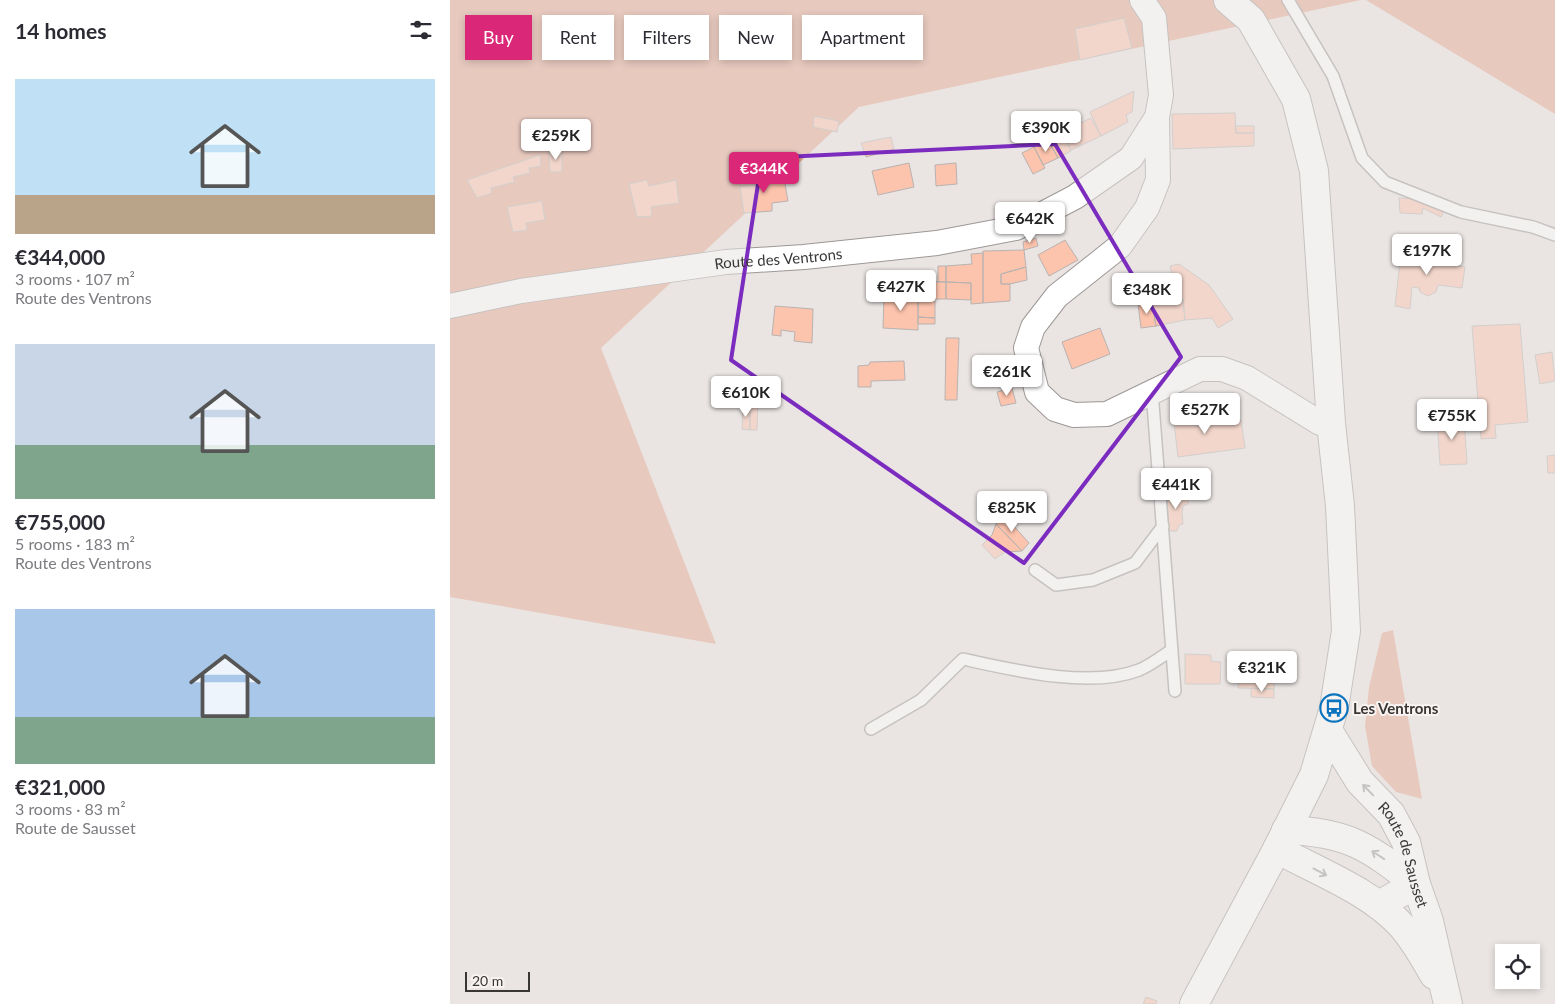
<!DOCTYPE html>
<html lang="en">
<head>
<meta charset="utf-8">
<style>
  :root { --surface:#fff; --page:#f7f7f7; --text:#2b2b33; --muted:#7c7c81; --accent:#db2777 }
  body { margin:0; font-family:Lato,sans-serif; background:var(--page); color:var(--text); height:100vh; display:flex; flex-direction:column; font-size:19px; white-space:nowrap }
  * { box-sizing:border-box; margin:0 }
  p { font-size:16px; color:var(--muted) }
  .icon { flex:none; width:28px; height:28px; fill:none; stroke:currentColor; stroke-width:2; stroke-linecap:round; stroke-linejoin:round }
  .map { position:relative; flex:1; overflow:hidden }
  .panel { display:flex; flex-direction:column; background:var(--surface); width:450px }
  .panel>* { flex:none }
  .guide { position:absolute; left:15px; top:15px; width:475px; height:45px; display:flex; gap:10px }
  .controls { position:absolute; left:1045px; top:944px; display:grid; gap:10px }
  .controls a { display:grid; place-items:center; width:45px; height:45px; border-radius:0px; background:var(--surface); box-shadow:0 2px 8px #0003; font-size:25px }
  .scale { position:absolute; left:15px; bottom:12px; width:65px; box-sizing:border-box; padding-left:5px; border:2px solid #393736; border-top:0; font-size:14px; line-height:18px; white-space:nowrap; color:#393736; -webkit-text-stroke:4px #f8f3f1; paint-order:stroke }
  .price { position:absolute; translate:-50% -42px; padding:0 11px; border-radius:5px; background:#fff; color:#222; font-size:16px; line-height:32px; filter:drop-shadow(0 1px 2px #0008) }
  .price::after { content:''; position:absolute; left:50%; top:30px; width:15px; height:11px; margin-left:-8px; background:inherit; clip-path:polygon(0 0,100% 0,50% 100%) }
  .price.selected { background:var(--accent); color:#fff }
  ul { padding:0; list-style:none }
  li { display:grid; align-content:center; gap:10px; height:265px; padding:0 15px }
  li span { display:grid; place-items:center; height:155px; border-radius:0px; color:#555 }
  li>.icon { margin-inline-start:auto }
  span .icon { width:90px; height:90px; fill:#fffc; stroke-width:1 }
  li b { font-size:21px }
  h2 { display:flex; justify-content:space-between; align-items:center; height:60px; padding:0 15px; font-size:21px }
  .chip { padding:0 18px; border-radius:0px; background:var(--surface); box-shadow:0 2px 8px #0003; font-size:18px; line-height:45px }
  .chip.selected { background:var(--accent); color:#fff }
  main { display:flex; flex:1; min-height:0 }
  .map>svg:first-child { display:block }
  .green { fill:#e5a790 }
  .building { fill:#fcc3ad; stroke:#b8b3b1 }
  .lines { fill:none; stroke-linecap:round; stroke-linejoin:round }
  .service-casing { stroke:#9c9896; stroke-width:14 }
  .minor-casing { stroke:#9c9896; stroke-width:26 }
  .secondary-casing { stroke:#9c9896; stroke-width:30 }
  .service { stroke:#fff; stroke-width:11 }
  .minor { stroke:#fff; stroke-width:24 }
  .secondary { stroke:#fff; stroke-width:28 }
  .oneway { stroke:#9c9b9a }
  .marked { fill:none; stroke:#7b2cbf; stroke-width:4; stroke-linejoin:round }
  .labels { text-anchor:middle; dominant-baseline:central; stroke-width:4; stroke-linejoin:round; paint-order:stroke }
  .street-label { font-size:15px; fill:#393736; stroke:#f8f3f1 }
  .poi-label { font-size:15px; font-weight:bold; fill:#393736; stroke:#f8f3f1; text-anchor:start }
</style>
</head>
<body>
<main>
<section class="panel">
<h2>14 homes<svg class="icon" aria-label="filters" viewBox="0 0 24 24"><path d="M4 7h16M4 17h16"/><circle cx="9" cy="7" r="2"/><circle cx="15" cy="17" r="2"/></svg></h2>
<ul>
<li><span style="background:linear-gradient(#bfe0f5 75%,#b9a48a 0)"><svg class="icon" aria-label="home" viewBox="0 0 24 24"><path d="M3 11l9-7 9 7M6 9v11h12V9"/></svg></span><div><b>€344,000</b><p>3 rooms · 107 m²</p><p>Route des Ventrons</p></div></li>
<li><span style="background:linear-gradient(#c9d6e8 65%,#7fa58c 0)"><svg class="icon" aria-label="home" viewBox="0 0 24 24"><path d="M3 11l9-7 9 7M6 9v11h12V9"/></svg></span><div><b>€755,000</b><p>5 rooms · 183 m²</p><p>Route des Ventrons</p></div></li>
<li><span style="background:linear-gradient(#a9c7e8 70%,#7fa58c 0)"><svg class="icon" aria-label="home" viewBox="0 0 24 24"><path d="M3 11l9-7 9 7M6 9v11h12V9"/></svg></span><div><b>€321,000</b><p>3 rooms · 83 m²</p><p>Route de Sausset</p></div></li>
</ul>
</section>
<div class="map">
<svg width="1105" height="1004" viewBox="0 0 1105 1004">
  <rect width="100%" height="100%" fill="#eae5e3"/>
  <path class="green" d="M0,0H911L409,107L151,348L266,644L0,597Z
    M916,0H1105V114Z
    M943,630L972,799L946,792L922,766L915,726L919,687L932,633Z"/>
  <path class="building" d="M674,18L682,48L630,60L625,29Z
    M684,91L682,112L676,115L678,122L651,136L640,112Z
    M785,113L786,133H804V146L723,149L722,114Z
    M364,116L389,121L387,132L363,127Z
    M617,116L622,127L641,118L651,136L621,150L613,133L605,136L599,124Z
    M785,126H804V133H786Z
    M613,133L621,151L608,158L598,140Z
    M441,137L444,149L416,157L411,143Z
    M598,140L608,158L593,165L584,147Z
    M584,147L595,168L583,174L572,153Z
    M112,149V172H100L99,153Z
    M90,155L91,166L79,168L80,173L63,177L65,182L41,188L42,193L27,198L17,180Z
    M459,163L464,187L428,195L422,171Z
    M506,163L507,184L486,186L485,165Z
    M333,172L338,201L322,203V211L294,213L290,187L311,184L310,176Z
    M197,180L199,186L226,180L229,203L201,207L202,216L187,217L179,184Z
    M949,198L970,199L994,211L991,217L973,208L972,214L950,213Z
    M92,201L95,220L76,223L77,230L63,232L57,207Z
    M586,238L588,246L574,250L573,242Z
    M615,240L628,260L599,276L588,255Z
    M574,250L576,267L551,274V284H560V301L533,303V251Z
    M533,253V303L521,304V283L496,282V266L522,264L521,254Z
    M951,253L992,259V254L1010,256L1009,266L1015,267L1012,288L988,285L986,292L978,296L970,292L969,288L962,287L960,309L945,306Z
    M729,264L759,285L783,319L768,328L762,318L735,320L733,300L731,297L719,299L716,285L724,283L720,266Z
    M488,266H496V282H488Z
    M576,267L577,280L560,284H551V274Z
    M468,281L496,282V299H485V318L468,317Z
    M496,282L521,283V300L496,299Z
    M716,285L719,299L731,297L733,300L735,320L706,326L699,287Z
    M434,294L468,296V330L433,328Z
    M702,302L706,326L691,328L688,304Z
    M325,306L363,309L362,343L344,341L345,332L331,330V336L322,335Z
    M468,317L485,318V324H468Z
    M1070,324L1078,422L1045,425L1046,438L1031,439L1022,326Z
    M650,328L660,354L622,369L612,342Z
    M496,338H509L507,400H495Z
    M1102,352L1105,381L1090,384L1085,355Z
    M454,361L455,380L421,381V387H408V366L419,365L420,362Z
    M562,388L566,403L551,406L547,392Z
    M308,402L307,430H300V406Z
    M739,404L742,424L746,426L791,420L795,448L728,457L722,406Z
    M300,406V430L292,429L293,407Z
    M1014,417L1017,464L990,465L987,418Z
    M1105,455V473H1098L1097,456Z
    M717,494H738V504L733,506L732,513L733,524L729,525L727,531H719Z
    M554,515L579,543L572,551L546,524Z
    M546,524L572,551L555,552L545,559L532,545L542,535Z
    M735,654L761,655V661L771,662L770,684H735Z
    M790,663L825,666L824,689L788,688Z
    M801,688L824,689V698L801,697Z
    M696,997L707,1001L706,1004H693Z"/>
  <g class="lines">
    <g class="service-casing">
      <path id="service" d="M838,0L883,76L912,158L935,182L1011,212L1083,227L1105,235
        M702,391L725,691
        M585,570L606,585L643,580L685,563L713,526
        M421,729L471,700L513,659C563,670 640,689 689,670C701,665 712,656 722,650"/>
    </g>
    <g class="minor-casing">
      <g id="minor">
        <path d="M707,117L708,180L697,208L670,246L607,296L583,327L576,348L587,392L605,409L624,415L657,414L750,369H772L797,378L870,423H881"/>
        <path id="s1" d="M0,306L71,291L276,262L354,257L487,243L566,228L625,197L681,158L707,117L711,95L704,18L692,0"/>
      </g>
    </g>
    <g class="secondary-casing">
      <g id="secondary">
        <path id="s2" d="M879,732L910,782L941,814L956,842L966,884L979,921L998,1004"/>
        <path d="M836,830C898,832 919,847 966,884L929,905"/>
        <path d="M827,849C868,872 918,890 950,924C964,939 974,958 984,975"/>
        <path d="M744,1004L827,849L864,775L884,708L896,631L890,506L881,423L864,171L846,99L801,20L778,0"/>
      </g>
    </g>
    <use href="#service" class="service"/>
    <use href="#minor" class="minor"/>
    <use href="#secondary" class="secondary"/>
  </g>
  <defs><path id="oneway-shaft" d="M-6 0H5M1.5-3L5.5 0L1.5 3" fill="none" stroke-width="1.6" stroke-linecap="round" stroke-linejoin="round" transform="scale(1.25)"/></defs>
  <g class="oneway">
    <use href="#oneway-shaft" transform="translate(918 790) rotate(-134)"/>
    <use href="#oneway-shaft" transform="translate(928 855) rotate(-146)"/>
    <use href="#oneway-shaft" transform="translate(870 872) rotate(28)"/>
  </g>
  <path d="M0 0H1105V1004H0ZM605,144L731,357L574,563L281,360L312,158Z" fill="#eae5e3" fill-opacity=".55" fill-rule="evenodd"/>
  <path class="marked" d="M605,144L731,357L574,563L281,360L312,158Z"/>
  <defs>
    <g id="bus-ring" transform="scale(1.4375)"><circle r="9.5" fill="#f8f3f1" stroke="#0b73be" stroke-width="1.5"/><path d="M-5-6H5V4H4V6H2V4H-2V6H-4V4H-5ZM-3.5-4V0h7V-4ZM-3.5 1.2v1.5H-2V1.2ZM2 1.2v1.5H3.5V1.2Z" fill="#0b73be"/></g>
  </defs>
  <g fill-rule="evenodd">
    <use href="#bus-ring" x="884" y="708"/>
  </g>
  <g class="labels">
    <g class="street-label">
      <text stroke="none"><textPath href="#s1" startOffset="332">Route des Ventrons</textPath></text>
      <text stroke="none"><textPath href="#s2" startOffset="146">Route de Sausset</textPath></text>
    </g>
    <g class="poi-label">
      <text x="903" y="708">Les Ventrons</text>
    </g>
  </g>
</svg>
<div class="controls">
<a><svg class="icon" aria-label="locate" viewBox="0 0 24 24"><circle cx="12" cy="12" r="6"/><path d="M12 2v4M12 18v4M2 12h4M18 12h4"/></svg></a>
</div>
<div class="scale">20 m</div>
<b class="price" style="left:596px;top:153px">€390K</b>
<b class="price" style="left:106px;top:161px">€259K</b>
<b class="price selected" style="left:314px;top:194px">€344K</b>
<b class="price" style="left:580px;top:244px">€642K</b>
<b class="price" style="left:977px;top:276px">€197K</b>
<b class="price" style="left:451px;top:312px">€427K</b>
<b class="price" style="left:697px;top:315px">€348K</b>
<b class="price" style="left:557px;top:397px">€261K</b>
<b class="price" style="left:296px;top:418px">€610K</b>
<b class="price" style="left:755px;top:435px">€527K</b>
<b class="price" style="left:1002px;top:441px">€755K</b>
<b class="price" style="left:726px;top:510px">€441K</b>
<b class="price" style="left:562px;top:533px">€825K</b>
<b class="price" style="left:812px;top:693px">€321K</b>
<div class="guide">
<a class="chip selected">Buy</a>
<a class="chip">Rent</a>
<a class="chip">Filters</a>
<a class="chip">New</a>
<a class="chip">Apartment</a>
</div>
</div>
</main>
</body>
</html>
